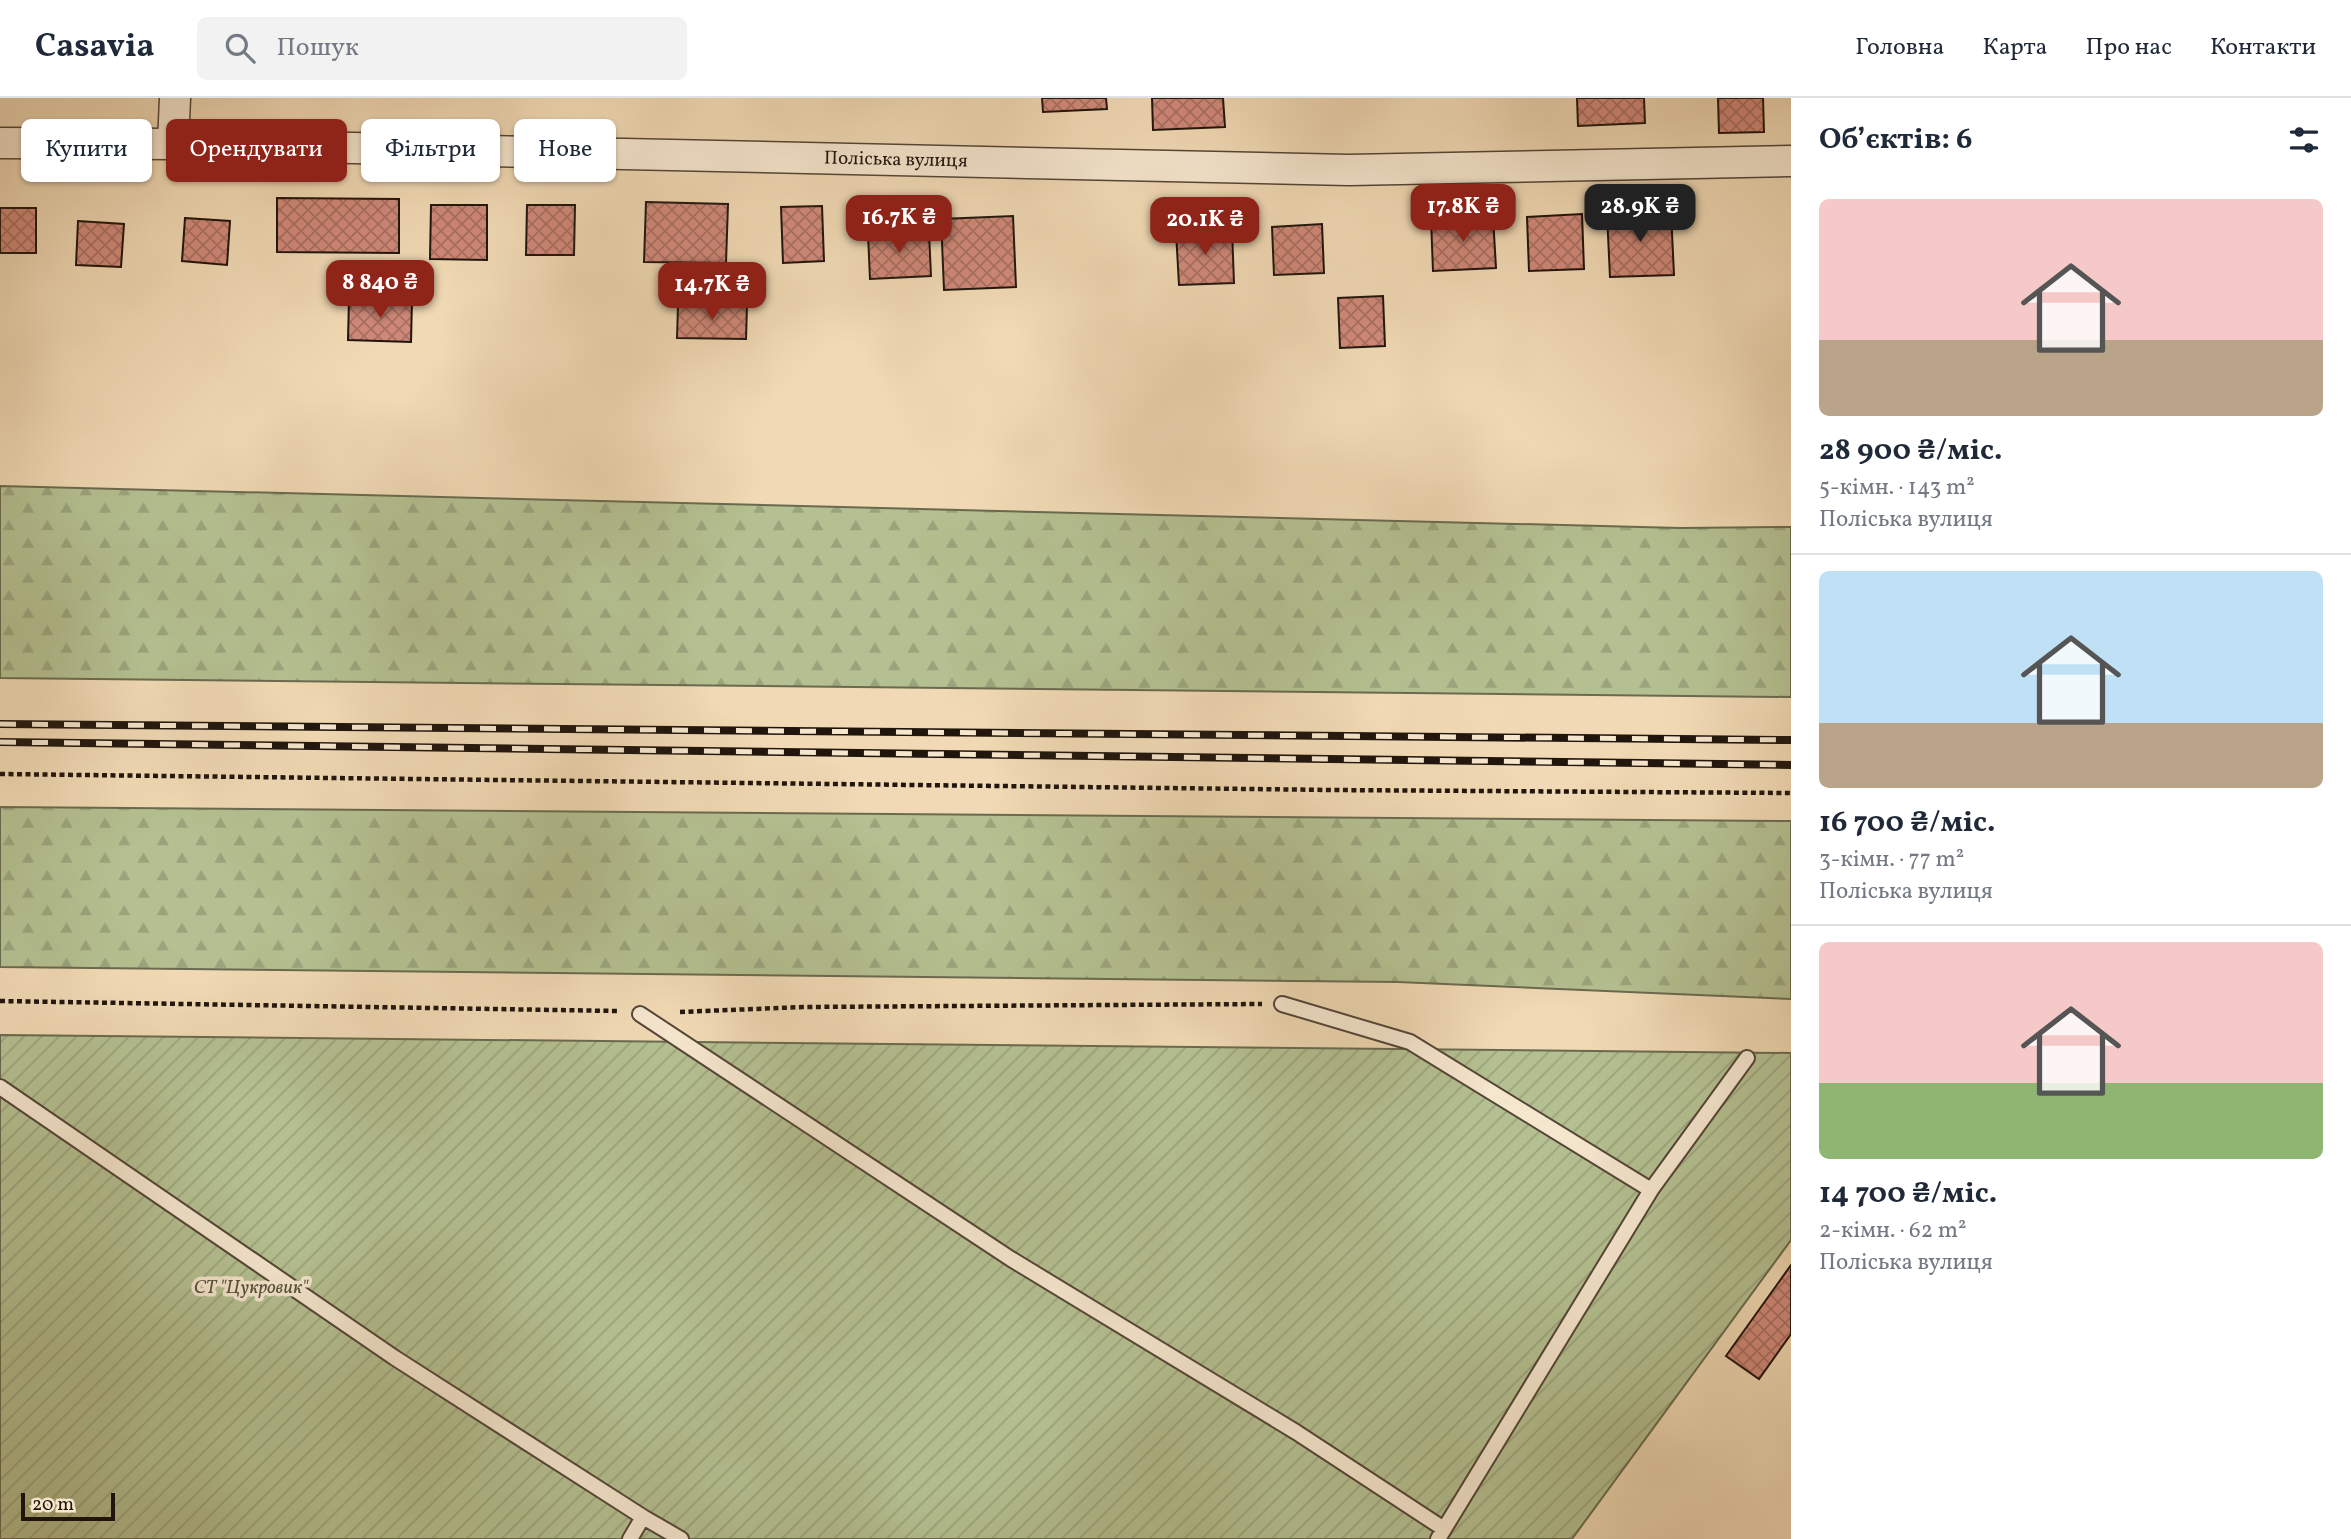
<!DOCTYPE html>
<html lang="uk">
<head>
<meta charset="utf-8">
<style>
  :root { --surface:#fff; --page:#f2f2f3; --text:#1f2937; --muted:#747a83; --line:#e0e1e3; --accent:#8f2418 }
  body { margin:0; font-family:Vollkorn,serif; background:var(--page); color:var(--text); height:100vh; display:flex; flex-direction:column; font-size:26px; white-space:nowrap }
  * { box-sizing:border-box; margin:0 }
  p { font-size:23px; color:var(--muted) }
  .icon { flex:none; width:38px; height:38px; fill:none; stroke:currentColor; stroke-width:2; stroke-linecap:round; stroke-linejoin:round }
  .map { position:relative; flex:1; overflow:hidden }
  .drawer { display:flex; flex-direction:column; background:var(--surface); width:560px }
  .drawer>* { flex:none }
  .guide { position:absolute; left:21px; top:21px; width:665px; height:63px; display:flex; gap:14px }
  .scale { position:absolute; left:21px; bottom:18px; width:94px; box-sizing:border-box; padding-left:7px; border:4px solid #20150d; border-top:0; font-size:19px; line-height:24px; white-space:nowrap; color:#20150d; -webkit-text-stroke:5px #f5e6ce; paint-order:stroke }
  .price { position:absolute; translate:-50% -60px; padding:0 16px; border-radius:14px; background:var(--accent); color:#fff; font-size:23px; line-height:46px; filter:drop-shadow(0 2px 4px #0008) }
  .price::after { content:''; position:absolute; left:50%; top:42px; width:21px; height:16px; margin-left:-10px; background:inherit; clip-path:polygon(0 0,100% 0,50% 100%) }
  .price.active { background:#222; color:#fff }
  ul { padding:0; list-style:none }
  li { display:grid; align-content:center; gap:14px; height:371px; padding:0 28px }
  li+li { border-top:2px solid var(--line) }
  li span { display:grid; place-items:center; height:217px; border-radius:10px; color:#555 }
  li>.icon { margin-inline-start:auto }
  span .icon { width:126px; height:126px; fill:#fffc; stroke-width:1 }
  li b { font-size:30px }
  h2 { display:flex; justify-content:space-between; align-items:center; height:84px; padding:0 28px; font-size:30px }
  .tag { padding:0 24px; border-radius:10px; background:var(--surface); box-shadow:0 2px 5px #0004; font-size:24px; line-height:63px }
  .tag.active { background:var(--accent); color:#fff }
  header { display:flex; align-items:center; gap:42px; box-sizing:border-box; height:98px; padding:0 35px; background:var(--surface); border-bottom:2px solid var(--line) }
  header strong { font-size:33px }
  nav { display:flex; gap:38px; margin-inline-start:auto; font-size:24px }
  .search { width:490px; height:63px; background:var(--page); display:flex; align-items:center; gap:18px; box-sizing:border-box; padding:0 24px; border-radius:10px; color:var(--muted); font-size:26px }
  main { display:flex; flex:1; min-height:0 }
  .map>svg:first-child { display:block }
  .forest { fill:url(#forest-firs); stroke:#6a6a4f; stroke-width:2 }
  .garden { fill:url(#garden-furrows); stroke:#6a6a4f; stroke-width:2 }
  .building { fill:url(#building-cross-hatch); stroke:#20150d; stroke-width:2 }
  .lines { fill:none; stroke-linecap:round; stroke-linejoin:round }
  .lane-casing { stroke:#544637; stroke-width:18 }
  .street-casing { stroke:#544637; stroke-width:33 }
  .path { stroke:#20150d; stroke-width:4.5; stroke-dasharray:5 3.5; stroke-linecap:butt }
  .lane { stroke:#f5e6ce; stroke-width:14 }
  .street { stroke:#f5e6ce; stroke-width:30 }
  .rail-casing { stroke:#20150d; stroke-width:8 }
  .rail { stroke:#f5e6ce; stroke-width:5; stroke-dasharray:16; stroke-linecap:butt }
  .labels { text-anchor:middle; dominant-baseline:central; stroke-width:7; stroke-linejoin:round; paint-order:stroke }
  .street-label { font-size:19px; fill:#20150d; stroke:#f5e6ce }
  .park-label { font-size:19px; font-style:italic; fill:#54513b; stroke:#f5e6ce }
</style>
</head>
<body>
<header>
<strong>Casavia</strong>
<div class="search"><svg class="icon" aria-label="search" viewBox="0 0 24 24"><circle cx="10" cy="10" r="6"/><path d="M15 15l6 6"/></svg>Пошук</div>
<nav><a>Головна</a><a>Карта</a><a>Про нас</a><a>Контакти</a></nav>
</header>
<main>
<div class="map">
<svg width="1791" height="1441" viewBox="0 0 1791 1441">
  <defs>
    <pattern id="forest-firs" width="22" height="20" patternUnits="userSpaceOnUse" patternTransform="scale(1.75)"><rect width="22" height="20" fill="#b4c091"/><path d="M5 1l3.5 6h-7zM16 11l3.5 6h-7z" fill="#9aa47c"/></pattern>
    <pattern id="garden-furrows" width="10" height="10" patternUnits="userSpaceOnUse" patternTransform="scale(1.75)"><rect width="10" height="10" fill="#b4c091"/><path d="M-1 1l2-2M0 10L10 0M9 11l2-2" fill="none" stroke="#9aa47c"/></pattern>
    <pattern id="building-cross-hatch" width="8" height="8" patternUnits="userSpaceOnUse" patternTransform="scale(1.75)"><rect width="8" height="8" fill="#d08979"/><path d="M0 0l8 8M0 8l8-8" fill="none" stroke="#a86f62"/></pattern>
  </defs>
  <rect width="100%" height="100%" fill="#f0d9b4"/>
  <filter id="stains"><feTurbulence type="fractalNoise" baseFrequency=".00286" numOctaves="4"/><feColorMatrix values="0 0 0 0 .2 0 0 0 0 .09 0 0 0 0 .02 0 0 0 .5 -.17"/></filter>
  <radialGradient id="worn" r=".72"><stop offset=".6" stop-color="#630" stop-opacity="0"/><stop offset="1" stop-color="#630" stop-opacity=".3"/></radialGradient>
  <path class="forest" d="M0,388L1680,430L1791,429V599L0,580Z
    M0,709L1791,723V901L1398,884L0,869Z"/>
  <path class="garden" d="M0,937L1791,955V1142L1572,1441H0Z"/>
  <path class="building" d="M1042,0H1106L1107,11L1043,14Z
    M1152,0H1223L1225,29L1153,32Z
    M1577,0H1644L1645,25L1578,28Z
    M1718,0H1763L1764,34L1719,35Z
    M277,100L399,101V155L277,154Z
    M646,104L728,106L726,165L644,164Z
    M431,107H487V162L430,161Z
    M527,107H575L574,157H526Z
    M822,108L824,163L783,165L781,109Z
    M0,110H36V155H0Z
    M1671,114L1674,177L1610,179L1607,116Z
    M1582,116L1584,171L1529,173L1527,119Z
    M1013,118L1016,189L944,192L941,121Z
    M1493,119L1496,170L1433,173L1431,121Z
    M185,120L230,123L227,167L182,163Z
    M78,123L124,126L121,169L76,167Z
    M1322,126L1324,175L1274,177L1272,129Z
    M1232,132L1234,185L1179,187L1176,134Z
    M929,134L931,178L870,181L868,136Z
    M1383,198L1385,248L1340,250L1338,200Z
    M349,201L412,202L411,244L348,242Z
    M678,207L747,208L746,241L677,240Z
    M1791,1167V1236L1759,1281L1726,1258Z"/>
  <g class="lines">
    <g class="lane-casing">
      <path id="lane" d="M1282,906L1410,944L1651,1092
        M640,916L1011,1161L1296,1334L1444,1431
        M0,989L395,1260L643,1419
        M630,1441L643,1419L681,1441
        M1438,1441L1651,1092L1747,960"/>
    </g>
    <g class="street-casing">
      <g id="street">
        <path id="s1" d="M0,45L173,46L1349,72L1791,63"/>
        <path d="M173,46L175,0"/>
      </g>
    </g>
    <path class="path" d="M0,676L1332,692L1791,695
      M0,903L618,913
      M680,914L803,909L1262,906"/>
    <use href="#lane" class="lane"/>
    <use href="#street" class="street"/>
    <g class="rail-casing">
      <path id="rail" d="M0,626L1791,642
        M0,644L1791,667"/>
    </g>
    <use href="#rail" class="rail"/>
  </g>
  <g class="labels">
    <g class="street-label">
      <text stroke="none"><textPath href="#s1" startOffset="896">Поліська вулиця</textPath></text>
    </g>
    <g class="park-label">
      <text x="251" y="1190">СТ "Цукровик"</text>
    </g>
  </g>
  <rect width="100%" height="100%" filter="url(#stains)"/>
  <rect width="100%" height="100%" fill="url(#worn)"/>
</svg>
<div class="scale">20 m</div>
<b class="price" style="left:1463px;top:146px">17.8K ₴</b>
<b class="price active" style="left:1640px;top:146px">28.9K ₴</b>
<b class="price" style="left:899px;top:157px">16.7K ₴</b>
<b class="price" style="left:1205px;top:159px">20.1K ₴</b>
<b class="price" style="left:380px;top:222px">8 840 ₴</b>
<b class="price" style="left:712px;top:224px">14.7K ₴</b>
<div class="guide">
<a class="tag">Купити</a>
<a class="tag active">Орендувати</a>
<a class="tag">Фільтри</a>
<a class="tag">Нове</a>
</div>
</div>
<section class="drawer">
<h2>Об’єктів: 6<svg class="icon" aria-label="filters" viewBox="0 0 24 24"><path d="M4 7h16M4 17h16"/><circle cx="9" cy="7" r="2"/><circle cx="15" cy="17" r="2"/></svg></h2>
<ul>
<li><span style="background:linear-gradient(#f6c9c9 65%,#b9a48a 0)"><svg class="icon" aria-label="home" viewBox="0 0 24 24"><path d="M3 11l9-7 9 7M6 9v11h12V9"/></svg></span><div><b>28 900 ₴/міс.</b><p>5-кімн. · 143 m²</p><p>Поліська вулиця</p></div></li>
<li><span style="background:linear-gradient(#bfe0f5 70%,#b9a48a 0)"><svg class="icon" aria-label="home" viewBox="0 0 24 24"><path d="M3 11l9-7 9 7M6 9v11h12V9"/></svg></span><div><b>16 700 ₴/міс.</b><p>3-кімн. · 77 m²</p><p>Поліська вулиця</p></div></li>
<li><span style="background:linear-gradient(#f6c9c9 65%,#8fb573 0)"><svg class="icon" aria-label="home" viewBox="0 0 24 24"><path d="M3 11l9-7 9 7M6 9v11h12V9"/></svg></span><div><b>14 700 ₴/міс.</b><p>2-кімн. · 62 m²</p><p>Поліська вулиця</p></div></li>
</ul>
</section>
</main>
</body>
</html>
